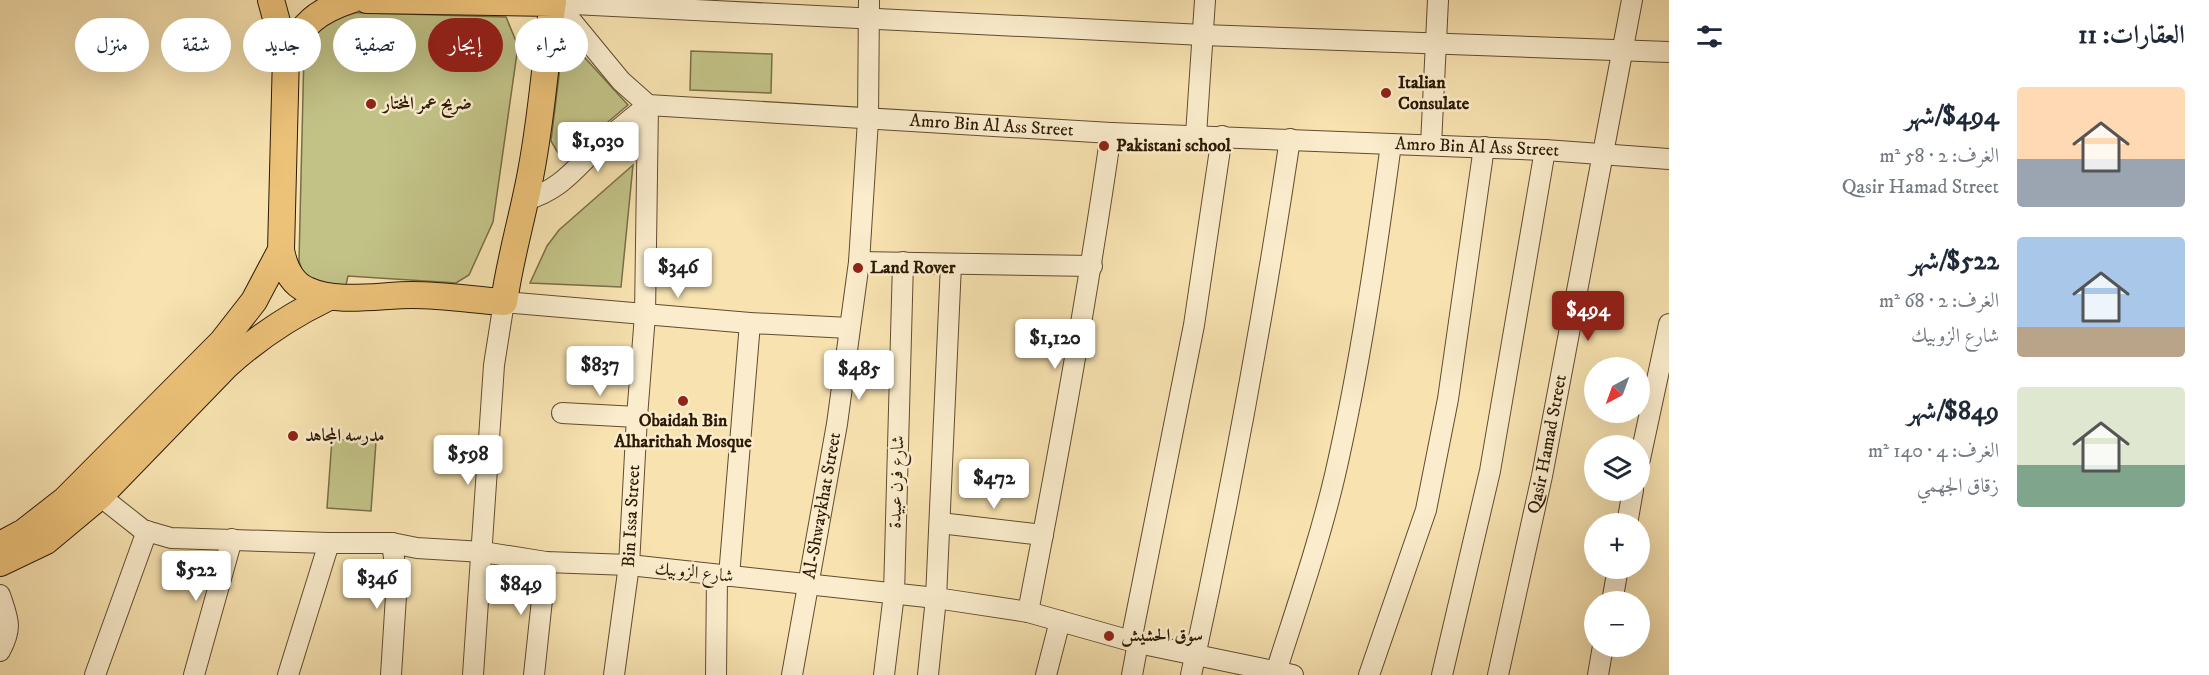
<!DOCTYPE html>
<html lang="ar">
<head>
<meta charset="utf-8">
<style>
  :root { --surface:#fff; --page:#f2f2f3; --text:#1f2937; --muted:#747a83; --accent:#8f2418 }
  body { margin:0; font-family:"IM FELL DW Pica",Amiri,serif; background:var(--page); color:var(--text); direction:rtl; height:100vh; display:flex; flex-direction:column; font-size:22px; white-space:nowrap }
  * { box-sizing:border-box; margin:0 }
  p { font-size:20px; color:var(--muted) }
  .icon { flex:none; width:33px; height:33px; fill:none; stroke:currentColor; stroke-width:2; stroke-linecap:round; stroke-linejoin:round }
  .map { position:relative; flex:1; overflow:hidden; direction:ltr }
  .details { display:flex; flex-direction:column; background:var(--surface); width:540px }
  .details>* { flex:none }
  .top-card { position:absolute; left:18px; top:18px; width:570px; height:54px; direction:rtl; display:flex; gap:12px }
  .needle { width:39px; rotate:221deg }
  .tools { position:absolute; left:1584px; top:357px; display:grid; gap:12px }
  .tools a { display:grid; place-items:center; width:66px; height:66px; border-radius:50%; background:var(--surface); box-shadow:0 6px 24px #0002; font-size:30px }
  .price { position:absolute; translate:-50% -51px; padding:0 14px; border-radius:6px; background:#fff; color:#222; font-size:20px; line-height:39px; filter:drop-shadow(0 2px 3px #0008) }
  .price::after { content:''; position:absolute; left:50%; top:36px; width:18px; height:14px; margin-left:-9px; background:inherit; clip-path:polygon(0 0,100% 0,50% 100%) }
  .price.current { background:var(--accent); color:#fff }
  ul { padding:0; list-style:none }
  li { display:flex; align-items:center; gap:18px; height:150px; padding:0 24px }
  li span { display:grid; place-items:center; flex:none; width:168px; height:120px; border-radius:6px; color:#555 }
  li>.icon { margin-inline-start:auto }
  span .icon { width:72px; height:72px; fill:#fffc; stroke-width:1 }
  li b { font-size:26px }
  h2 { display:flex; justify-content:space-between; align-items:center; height:72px; padding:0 24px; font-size:26px }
  .pill { padding:0 21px; border-radius:27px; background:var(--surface); box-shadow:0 6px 24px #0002; font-size:21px; line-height:54px }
  .pill.current { background:var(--accent); color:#fff }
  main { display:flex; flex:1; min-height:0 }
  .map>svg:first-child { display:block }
  .green { fill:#c2c287; stroke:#786e46; stroke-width:1.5 }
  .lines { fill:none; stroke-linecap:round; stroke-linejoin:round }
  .minor-casing { stroke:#604c30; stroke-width:22 }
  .major-casing { stroke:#2d1a05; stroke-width:28 }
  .minor { stroke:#faeccc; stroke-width:20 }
  .major { stroke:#ecc178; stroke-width:26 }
  .poi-dot { fill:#8f2418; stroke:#faeccc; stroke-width:2 }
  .labels { text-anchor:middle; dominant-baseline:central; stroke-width:5; stroke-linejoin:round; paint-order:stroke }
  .poi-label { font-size:18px; font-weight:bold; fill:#2d1a05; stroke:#faeccc; text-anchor:start }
  .street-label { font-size:18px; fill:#2d1a05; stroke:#faeccc }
</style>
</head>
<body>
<main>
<section class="details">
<h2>العقارات: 11<svg class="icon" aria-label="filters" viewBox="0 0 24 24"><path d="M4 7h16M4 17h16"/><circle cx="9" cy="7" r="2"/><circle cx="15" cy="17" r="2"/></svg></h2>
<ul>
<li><span style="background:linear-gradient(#ffd9b3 60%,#9aa5b1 0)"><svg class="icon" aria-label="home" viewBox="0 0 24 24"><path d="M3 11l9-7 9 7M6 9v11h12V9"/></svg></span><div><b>$494/شهر</b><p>الغرف: 2 · 58 m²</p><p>Qasir Hamad Street</p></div></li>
<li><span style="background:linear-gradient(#a9c7e8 75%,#b9a48a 0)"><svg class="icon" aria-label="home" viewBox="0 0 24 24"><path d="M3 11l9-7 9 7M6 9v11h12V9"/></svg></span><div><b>$522/شهر</b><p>الغرف: 2 · 68 m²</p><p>شارع الزوبيك</p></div></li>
<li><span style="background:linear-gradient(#dfe7d0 65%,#7fa58c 0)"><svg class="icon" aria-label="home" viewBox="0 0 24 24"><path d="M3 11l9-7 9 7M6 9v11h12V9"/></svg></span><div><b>$849/شهر</b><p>الغرف: 4 · 140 m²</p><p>زقاق الجهمي</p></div></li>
</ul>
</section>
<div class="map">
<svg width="1669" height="675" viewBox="0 0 1669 675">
  <rect width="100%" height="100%" fill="#f7e2b0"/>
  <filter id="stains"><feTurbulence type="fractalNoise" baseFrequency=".00333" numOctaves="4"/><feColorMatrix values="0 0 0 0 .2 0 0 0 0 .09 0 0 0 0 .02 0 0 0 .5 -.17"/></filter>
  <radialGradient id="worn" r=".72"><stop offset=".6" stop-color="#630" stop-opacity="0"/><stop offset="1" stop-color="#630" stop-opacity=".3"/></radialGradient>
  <path class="green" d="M334,12L506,17L518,46L493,222L469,275L456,283L348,276L345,289L305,279L299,261L304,52L307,33Z
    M563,43L575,47L628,105L570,154L558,153L551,141Z
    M691,51L772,54L771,93L690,90Z
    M633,165L621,287L530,283L547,246L559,230Z
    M332,439L376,442L371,511L327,508Z"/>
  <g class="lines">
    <g class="minor-casing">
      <g id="minor">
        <path d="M553,3L1203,35L1669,52"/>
        <path d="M553,3L565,13L621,81L648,105"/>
        <path d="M1196,135L1205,0"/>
        <path d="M1431,145L1438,0"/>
        <path id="s1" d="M526,200C562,189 574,169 601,144C616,131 632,118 648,105L1111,133L1545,150L1669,159"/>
        <path d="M859,262L1092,266"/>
        <path d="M562,413L637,417"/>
        <path d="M1640,459L1669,324"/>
        <path d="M100,496L143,530L171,538L329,543H392L417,548L483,552L546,562L629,565L936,598L1028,612L1138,643L1293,675"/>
        <path d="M940,523L1043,535"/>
        <path d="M1627,524L1633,490"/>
        <path d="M729,576L750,323"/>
        <path d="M0,595C8,620 13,626 0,651"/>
        <path d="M1612,602L1618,568"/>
        <path d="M1028,612C1059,453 1088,293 1111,133"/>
        <path d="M1131,641L1194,325L1222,136"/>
        <path d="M95,675L147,531"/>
        <path d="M194,675L232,539"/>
        <path d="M288,675L329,543"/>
        <path d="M391,675L397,580L392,543"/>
        <path d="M473,675L494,365L504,302L750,323L849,328"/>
        <path d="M534,675L546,562"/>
        <path id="s2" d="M614,675L629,565L637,417L645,315L648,105"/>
        <path d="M716,675L717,576"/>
        <path id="s3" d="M792,675L837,424L859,262L868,120L869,0"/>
        <path d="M884,675L894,594L903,262"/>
        <path d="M928,675L936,598L951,264"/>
        <path d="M1046,675L1060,621"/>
        <path d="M1132,675L1138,643"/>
        <path d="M1191,675C1230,497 1263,319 1290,139"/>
        <path d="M1275,675C1296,609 1319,543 1335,475C1360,366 1376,255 1391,144"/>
        <path d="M1369,675L1426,510L1448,399L1484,147"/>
        <path d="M1442,675L1490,471L1545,150"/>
        <path id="s4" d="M1498,675L1542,476L1632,0"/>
        <path d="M1598,675L1603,646"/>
      </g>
    </g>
    <g class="major-casing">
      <path id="major" d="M271,0L286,55L281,250C284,266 291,283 307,290C337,304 380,295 412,295C443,295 474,300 504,302C510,258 523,216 531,172C542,115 546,57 553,0
        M367,0L553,3
        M286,55C303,24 317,11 351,0
        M0,545L24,532L65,500L222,342L254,301L281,250
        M0,563L46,541L100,496L227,365C258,337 290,316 327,298"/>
    </g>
    <use href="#minor" class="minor"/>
    <use href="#major" class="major"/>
  </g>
  <g class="poi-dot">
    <circle cx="1386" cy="93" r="6"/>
    <circle cx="371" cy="104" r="6"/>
    <circle cx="1104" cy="146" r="6"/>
    <circle cx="858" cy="268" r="6"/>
    <circle cx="683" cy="401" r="6"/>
    <circle cx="293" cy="436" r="6"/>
    <circle cx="1109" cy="636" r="6"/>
  </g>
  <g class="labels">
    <g class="poi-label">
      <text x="1398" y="83">Italian<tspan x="1398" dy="21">Consulate</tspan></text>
      <text x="383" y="104">ضريح عمر المختار</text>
      <text x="1116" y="146">Pakistani school</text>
      <text x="870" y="268">Land Rover</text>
      <text x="683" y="421" text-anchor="middle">Obaidah Bin<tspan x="683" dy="21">Alharithah Mosque</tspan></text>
      <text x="305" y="436">مدرسه المجاهد</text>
      <text x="1121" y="636">سوق الحشيش</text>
    </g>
    <g class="street-label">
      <text stroke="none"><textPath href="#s1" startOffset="500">Amro Bin Al Ass Street</textPath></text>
      <text stroke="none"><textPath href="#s1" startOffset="986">Amro Bin Al Ass Street</textPath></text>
      <text stroke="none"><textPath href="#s4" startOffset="236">Qasir Hamad Street</textPath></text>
      <text transform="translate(897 482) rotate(-88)">شارع فرن عبيدة</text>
      <text stroke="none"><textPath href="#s3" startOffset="172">Al-Shwaykhat Street</textPath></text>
      <text stroke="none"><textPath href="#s2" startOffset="160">Bin Issa Street</textPath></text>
      <text transform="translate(694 573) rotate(6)">شارع الزوبيك</text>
    </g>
  </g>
  <rect width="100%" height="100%" filter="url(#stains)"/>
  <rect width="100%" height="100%" fill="url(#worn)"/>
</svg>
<div class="tools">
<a><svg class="needle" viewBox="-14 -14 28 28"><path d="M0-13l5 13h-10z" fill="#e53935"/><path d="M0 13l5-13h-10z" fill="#747a83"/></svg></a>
<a><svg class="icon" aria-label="layers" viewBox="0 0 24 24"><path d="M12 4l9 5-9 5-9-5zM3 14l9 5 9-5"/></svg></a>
<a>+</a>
<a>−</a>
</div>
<b class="price" style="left:598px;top:173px">$1,030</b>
<b class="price" style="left:678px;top:299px">$346</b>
<b class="price current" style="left:1588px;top:342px">$494</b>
<b class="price" style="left:1055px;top:370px">$1,120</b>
<b class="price" style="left:600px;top:397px">$837</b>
<b class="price" style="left:859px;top:401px">$485</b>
<b class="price" style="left:468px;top:486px">$598</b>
<b class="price" style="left:994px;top:510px">$472</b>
<b class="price" style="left:196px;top:602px">$522</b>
<b class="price" style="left:377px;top:610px">$346</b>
<b class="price" style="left:521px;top:616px">$849</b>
<div class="top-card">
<a class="pill">شراء</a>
<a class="pill current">إيجار</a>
<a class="pill">تصفية</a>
<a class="pill">جديد</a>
<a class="pill">شقة</a>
<a class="pill">منزل</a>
</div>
</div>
</main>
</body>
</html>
